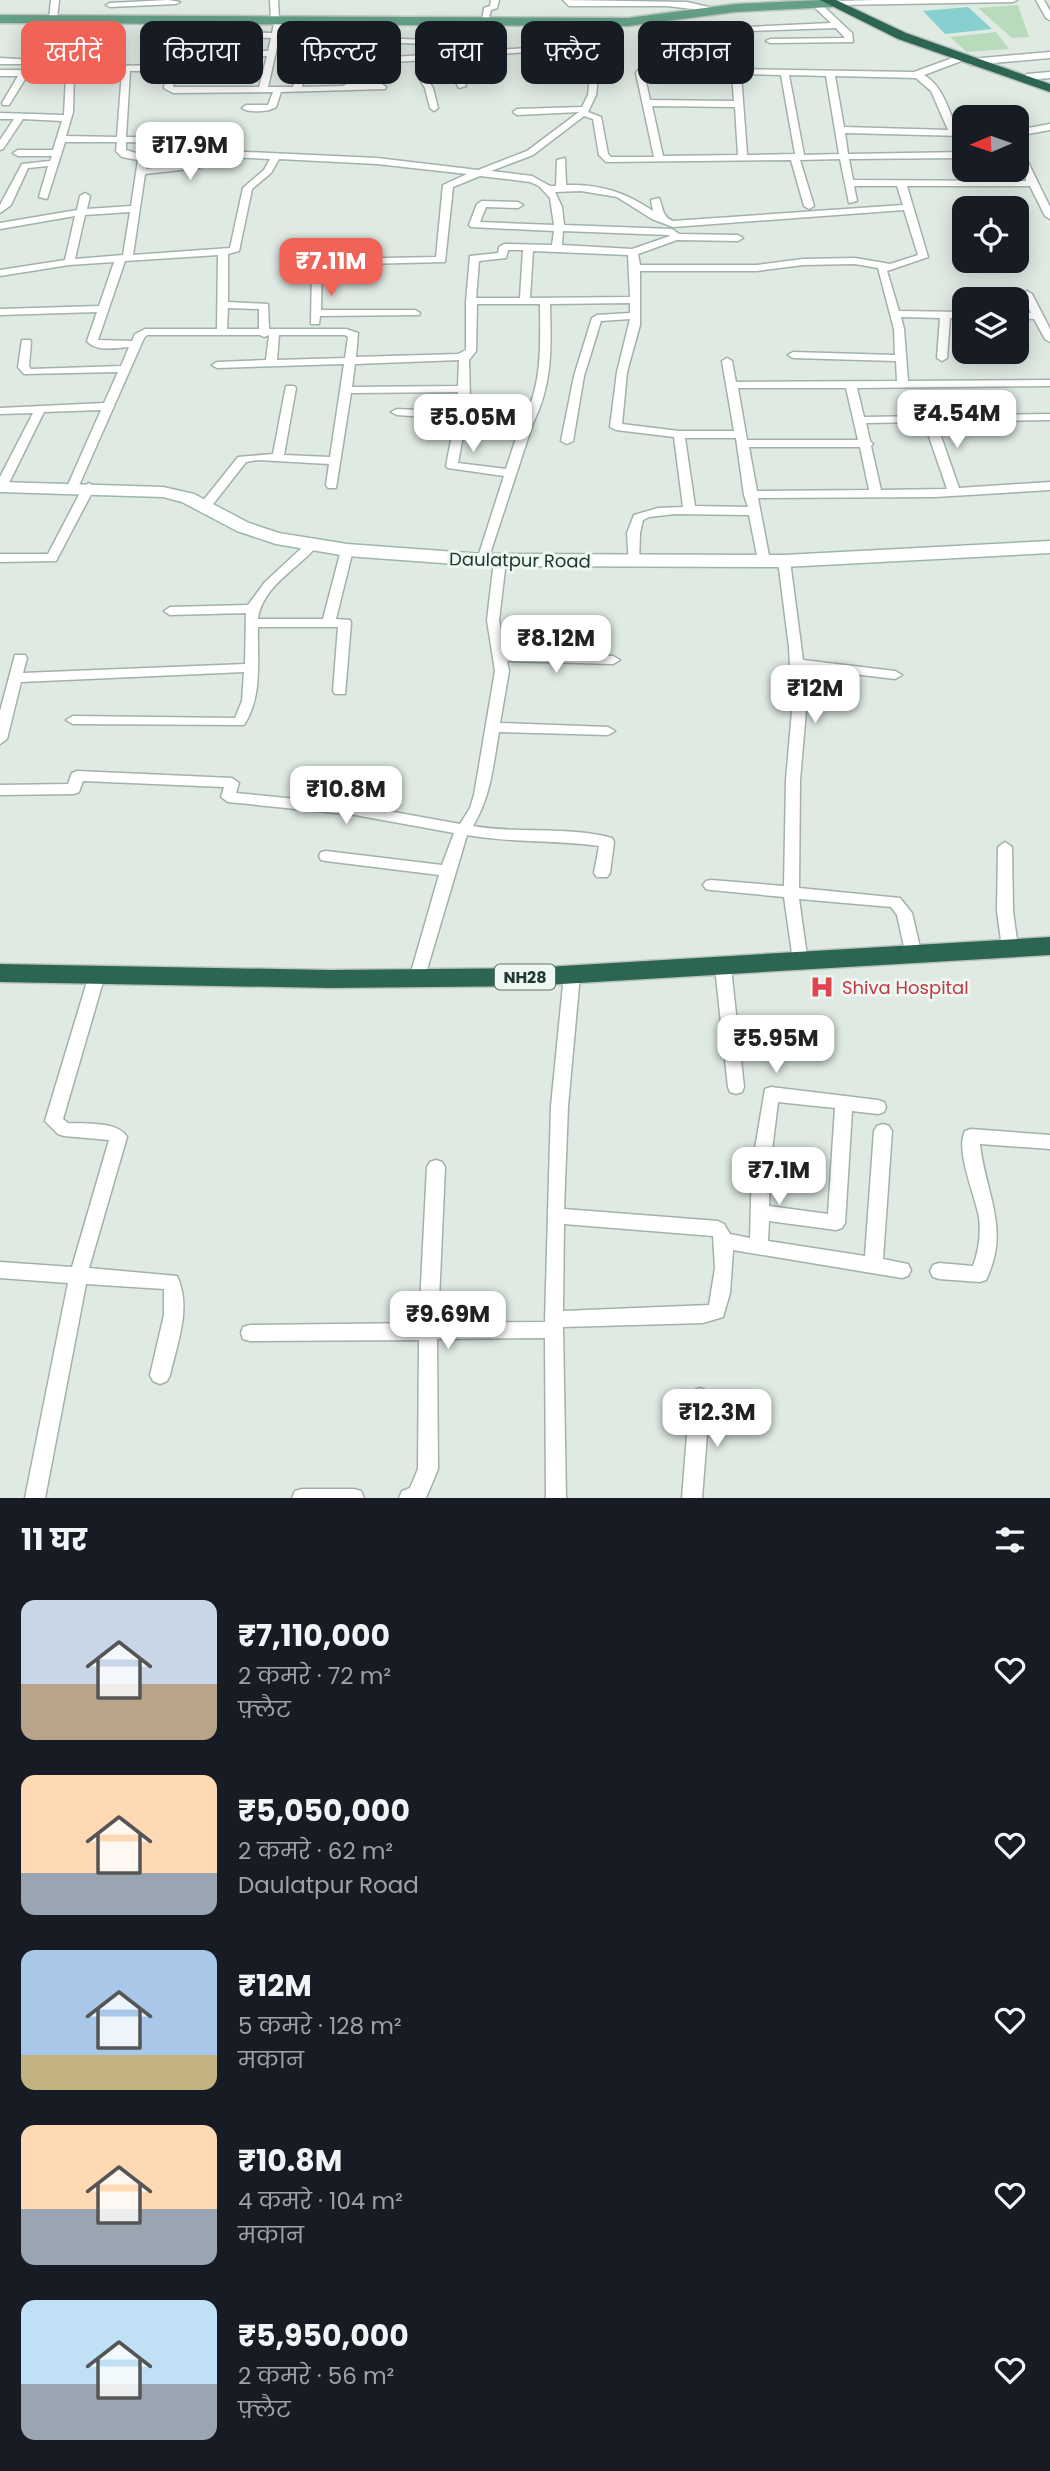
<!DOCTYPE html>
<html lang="hi">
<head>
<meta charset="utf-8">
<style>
  :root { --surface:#171b24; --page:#20242c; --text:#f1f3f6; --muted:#9ea1a6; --accent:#f16356 }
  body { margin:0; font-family:Poppins,"Noto Sans Devanagari",sans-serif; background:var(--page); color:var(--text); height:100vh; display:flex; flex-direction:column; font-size:26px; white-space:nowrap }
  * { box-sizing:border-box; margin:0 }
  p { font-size:23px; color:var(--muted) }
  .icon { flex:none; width:38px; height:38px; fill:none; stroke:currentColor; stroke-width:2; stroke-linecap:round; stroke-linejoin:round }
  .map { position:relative; height:1498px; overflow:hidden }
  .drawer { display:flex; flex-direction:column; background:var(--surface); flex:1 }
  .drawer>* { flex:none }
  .banner { position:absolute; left:21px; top:21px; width:1008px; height:63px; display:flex; gap:14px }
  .needle { width:46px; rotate:268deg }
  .tools { position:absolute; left:952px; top:105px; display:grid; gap:14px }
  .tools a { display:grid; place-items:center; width:77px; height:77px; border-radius:14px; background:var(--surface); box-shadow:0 4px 18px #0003; font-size:35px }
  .price { position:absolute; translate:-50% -60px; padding:0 16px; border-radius:14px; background:#fff; color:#222; font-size:23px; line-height:46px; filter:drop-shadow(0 2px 4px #0008) }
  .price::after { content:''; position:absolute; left:50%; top:42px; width:21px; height:16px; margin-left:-10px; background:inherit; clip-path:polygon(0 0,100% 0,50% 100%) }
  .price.current { background:var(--accent); color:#fff }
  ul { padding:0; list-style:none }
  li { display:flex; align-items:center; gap:21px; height:175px; padding:0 21px }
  li span { display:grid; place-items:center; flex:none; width:196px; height:140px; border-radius:14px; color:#555 }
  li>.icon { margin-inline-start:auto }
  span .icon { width:84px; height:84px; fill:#fffc; stroke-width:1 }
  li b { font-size:30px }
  h2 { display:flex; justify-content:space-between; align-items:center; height:84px; padding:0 21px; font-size:30px }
  .chip { padding:0 24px; border-radius:14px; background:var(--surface); box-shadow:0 4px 18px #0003; font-size:24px; line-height:63px }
  .chip.current { background:var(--accent); color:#fff }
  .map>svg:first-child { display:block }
  .green { fill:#b8dcbb }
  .water { fill:#87d0cf }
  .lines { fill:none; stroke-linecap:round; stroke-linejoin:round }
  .street-casing { stroke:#a2b2a9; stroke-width:3 }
  .secondary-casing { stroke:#9eb6a9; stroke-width:3 }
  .primary-casing { stroke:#bcc4c1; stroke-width:3 }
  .highway-casing { stroke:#bcc4c1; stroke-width:3 }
  .street { fill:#fff; fill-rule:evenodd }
  .secondary { fill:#fff; fill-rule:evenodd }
  .primary { fill:#64a086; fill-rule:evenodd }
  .highway { fill:#2c6651; fill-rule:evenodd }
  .labels { text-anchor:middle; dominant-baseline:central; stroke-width:6; stroke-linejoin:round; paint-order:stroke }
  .shield { fill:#eff7f2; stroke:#5e736a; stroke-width:2 }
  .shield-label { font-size:16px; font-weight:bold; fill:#203a2f }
  .street-label { font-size:18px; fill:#203a2f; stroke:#eff7f2 }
  .health-label { font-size:18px; fill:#be3a42; stroke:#eff7f2; text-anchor:start }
</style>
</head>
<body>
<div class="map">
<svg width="1050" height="1498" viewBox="0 0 1050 1498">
  <rect width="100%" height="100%" fill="#dfeae3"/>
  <path class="green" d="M1018,5L1029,37L1012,38L978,8Z
    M996,32L1009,49L967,52L950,37Z"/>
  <path class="water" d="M968,7L992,29L945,34L923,11Z"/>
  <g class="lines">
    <g class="street-casing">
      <path id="street" d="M51,0H59L57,19L53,21L49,19Z
        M168,0L180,2L176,4L110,7L106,5L110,3Z
        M270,0H278L279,19L283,21L268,87H293L303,54L307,52H345L357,58H377L488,51L489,26L493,24L497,26L496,50L527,48L531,50L527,52L450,58L466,86L459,88L449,71L425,75L433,88L438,108L434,111L430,108L425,88L416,73L446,66L444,59L359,64L355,84H382L386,87L385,89L281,92L276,107C269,112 249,113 242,108L246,105H268L273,92L173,93L164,88L167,71H130L126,137H157L226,151L377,158L478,170L527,151L579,112L517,115L513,112L517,109L582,107L588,95L594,42L607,20H610L614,22L602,42L596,95L588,112L601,117L608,154L611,157H654L636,73L640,68L732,69L734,30L746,27L831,23L813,6V2H819L852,33L853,42L770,43L766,41L770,39L845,38L836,28L747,31L741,33L740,69L914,72L958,56H964V60L924,75C943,86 949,111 957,130H964V136L845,133L848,154L964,152V158L849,159L853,180L1026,181C1027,171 1017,160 1017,145L1020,146L1050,207V219L1045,216L1030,186H907L928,257L887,271L899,311L964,312V318H950L947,358L942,361L937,358L940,318L901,317L904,329L908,381L1050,380V386L857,388L864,417L1050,414V420L936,422L959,488L1050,482V490L935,497L758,498L770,561L764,565L758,561L749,515L675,514L649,517L643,520L640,533L639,562L633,566L629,565L627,533L634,515L658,508L683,507L674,437L616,430L610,427L617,372L630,319L601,321L584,376L573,441L567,444L561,441L574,376L592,318L597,315L630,313V303L550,304C551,346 553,384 533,423L487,563H479L477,560L504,476L448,468L446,466L455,419L397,415L391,412L397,409L456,412L458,392L351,393L336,488H328L326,485L329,464L258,460L246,462L210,508H202L200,505L202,502L238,457L273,454L286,386H294L296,388L284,455L330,457L344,364L217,368L212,365L217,362L266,360L269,335L264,337L260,335H147L144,338L77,490H69L67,487L101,410L44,412L7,487L0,490V477L33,413L0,414V408L104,403L118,372L24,374L18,367L22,340H30L31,342L29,366L31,369L121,366L129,347C114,348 96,352 87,341L97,312L0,315V309L99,306L114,262L69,265L0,276V270L65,260L75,216L0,229V223L77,210L80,196L85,193L90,196L87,209L131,206L138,160L122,157L116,151L117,142H65L47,199L39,197L48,166L28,168L11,205L0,213V205L22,164L50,161L52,156H18L13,153L18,150H53L62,121L23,119L3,149L0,150V140L14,119H0V113L64,115L66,76H27L9,105H3L2,103L18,76H0V70H25L27,64H0V58L35,60L34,70H66L60,19L64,17L68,19L74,66L220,65L223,66V70L176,71L173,87H259L267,56L223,55L219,53L223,51H268L271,38L226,36L222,34L226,32L272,33L274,23L271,21ZM310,57H343L351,62L347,84L343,86L302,87ZM122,71L117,137L66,136L73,112L74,72ZM644,73L732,74L734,101L650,100ZM741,74L781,75L795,154L747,155ZM789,75L826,76L839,154L804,155ZM835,76L916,78L931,91L948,130L844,127ZM652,106L735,107L738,155L663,156ZM584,116L593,119L599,155L606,162L791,160L804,206L809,209L814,206L800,160L840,159L849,203L857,201L854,186H897L903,205L673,221C662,217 663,207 659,198L651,200L653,211C625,192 600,184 566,185L565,158L557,160L556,186H550L532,176L491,171L533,155ZM126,142L157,143L216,155L196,162L146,169V156L126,150ZM227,157L270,159L264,170L243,188L230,248L133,255L145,174L198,168ZM279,159L377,164L467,174L443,185L436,257L284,260V264L288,265H312L311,324H319L320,316L419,315L420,313L415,310H321L322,265L445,262L453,187L480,176L530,182L539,186L550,198L554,225L480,222L486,207L518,208L523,205L518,202L482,201L477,204L469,225L471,227L554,231L552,245L504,244L499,247L498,253L470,256L466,302V350L458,354L356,357L358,333L346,329H269L268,304L228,302V254L239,251L252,189L271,173ZM581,191L617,197L652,219L673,227L904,210L918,255L890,264L855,258L803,259L757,265H640L638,254L677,240L738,241L743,238L738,235L679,234L672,229L564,225L562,207L555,192ZM130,212L123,255L75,259L85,215ZM563,231L669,235L670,236L632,249L562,245ZM508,250H523L520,298H476L479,261L506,258ZM533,251L628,255L630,297L530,298ZM218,255L217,329H145L135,334L132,341L98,340L125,261ZM855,264L878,268L894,329L895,355L793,352L788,355L793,358L896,361L897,381L736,382L732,361L727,358L722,361L734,431H679L622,424L627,372L640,325V271H757L803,265ZM477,304H540C540,341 543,382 525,416L467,413L470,400L469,360L476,351ZM228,308L259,309V329H227ZM279,335H345L348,337L345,358L277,360ZM459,360L458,386L352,387L355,364ZM738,388H846L858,440H747ZM466,420L521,423L506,469L458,463ZM924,422L947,489L881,490L871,446L873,444L870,441L866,423ZM685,438H736L744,495L748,507L695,506ZM749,447H860L869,490L757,491Z
        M491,0H499L497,8L491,10L488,21H482L484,8L490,6Z
        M563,0L687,2L722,10L718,12L667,6H569Z
        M875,0H1017L1013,2L838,5L834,3L838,1Z
        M1036,0H1044L1050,11V20L1046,18Z
        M305,34L424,40L428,42L424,44L302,38L301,36Z
        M1050,52V58L971,65L967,62L971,59Z
        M1050,72V78L1027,80L1023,77L1027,74Z
        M1050,124V130L1017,136V130Z
        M1027,291L1032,294L1050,329V342L1045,339L1034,319L1017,318V312L1031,313L1022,294Z
        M89,483L95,487L56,561L0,562V554H48L83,487Z
        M312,541L318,545C298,569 262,586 258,619H323L341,550L343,547H351L353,550L336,619L350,620L351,623L345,694H335L333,691L338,627H258C257,660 263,696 244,725L73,724L66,720L73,716L235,718L242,701L244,672L21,682L7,739L0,744V711L15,655H25L27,658L23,673L245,664L246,613L170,615L164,611L170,607L248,605L265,582L308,542Z
        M500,557L506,561L499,620L505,653L613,656L620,660L613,664L507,661L509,671L500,723L608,727L615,731L608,735L499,732C493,766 491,796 473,826C519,834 567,826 612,838L614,842L610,873L607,877H597L594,873L599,846C555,840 511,843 467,835L423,983H411L409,979L439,875L326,861L321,860L319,856L321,852L326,851L442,865L454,833L355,815L228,802L221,797L224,787L83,781L79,792L74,794L0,795V785L68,784L72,773L77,771L232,778L239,783L236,793L355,805L460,824L470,808L474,795L495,671L487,620L494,561Z
        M784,557L790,561L803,660L895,671L902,675L895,679L804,668L806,711L800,780L799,888L900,898L912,913L922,956L920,960H908L906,956L897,915L891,907L799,899L808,963L806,967H794L784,897L711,890L706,889L703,885L706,881L711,880L784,886L786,780L792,711L789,647L778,561Z
        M1005,842L1012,847L1013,911L1018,948L1016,952H1004L1002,948L997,911L998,847Z
        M723,962L729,964L731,968L744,1087L742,1092L736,1094L730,1092L728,1087L715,968L717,964Z
        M97,969L103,971L105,975L63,1119L68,1123C85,1124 118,1121 127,1137L89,1268L177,1276C192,1307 177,1344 170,1375L167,1381L160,1384L153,1381L150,1375L164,1315V1289L86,1284L45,1498H25L68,1283L0,1278V1262L72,1267L109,1140L64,1136L58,1134L45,1121L89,975L91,971Z
        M572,969L578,971L580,975L568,1106L564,1209L718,1221L724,1224L730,1234L750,1238L752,1166L765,1089L771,1087L878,1100L884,1102L886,1107L884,1112L878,1114L852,1111L845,1223L842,1228L836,1230L769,1221L768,1241L865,1256L874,1131L877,1126L883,1124L889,1126L892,1131L883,1259L908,1264L911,1270L908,1276L902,1278L733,1250L730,1293L723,1317L703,1323L563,1327L566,1498H546L545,1338L437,1339L438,1469L426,1498H399L402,1491L410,1488L418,1469L419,1340L250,1341L243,1339L241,1333L243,1327L250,1325L419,1323L427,1167L430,1162L436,1160L442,1162L445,1167L438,1323L545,1322L551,1106L564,975L566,971ZM778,1102L835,1108L828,1214L769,1206L770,1166ZM564,1224L713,1236L715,1268L709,1305L563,1311Z
        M971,1129L1050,1135V1149L980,1144C985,1193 1011,1229 986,1280L980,1282L939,1279L933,1277L930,1271L933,1265L939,1263L973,1266C979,1250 981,1234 979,1217C975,1195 955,1150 965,1131Z
        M700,1388L707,1391L710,1397L702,1498H682L690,1397L693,1391Z
        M302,1489H354L361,1491L364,1498H292L295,1491Z"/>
    </g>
    <g class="secondary-casing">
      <path id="secondary" d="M0,482L163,487L194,494L249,523L279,533L347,544L483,554L784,555L1050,541V553L784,567L483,566L347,556L276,544L237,531L182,502L163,497L0,492Z"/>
    </g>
    <g class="primary-casing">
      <path id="primary" d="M821,0L838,3L832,7L735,12L628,26L0,23V15L628,18L735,4Z"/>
    </g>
    <g class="highway-casing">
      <path id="highway" d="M820,0H836L906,33L1050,84V92L898,39Z
        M1050,937V955L528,986L330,988L0,982V964L330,970L528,968Z"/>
    </g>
    <use href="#street" class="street"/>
    <use href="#secondary" class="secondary"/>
    <use href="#primary" class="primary"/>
    <use href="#highway" class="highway"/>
  </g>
  <defs>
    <g id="hospital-bare" transform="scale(1.89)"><path d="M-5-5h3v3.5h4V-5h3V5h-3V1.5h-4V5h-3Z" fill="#e0444e" stroke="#eff7f2" stroke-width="2.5" paint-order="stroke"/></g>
  </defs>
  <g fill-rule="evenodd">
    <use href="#hospital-bare" x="822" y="987"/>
  </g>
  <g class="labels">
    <rect class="shield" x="495" y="964.5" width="60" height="25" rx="5"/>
    <g class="shield-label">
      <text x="525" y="977">NH28</text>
    </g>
    <g class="street-label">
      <text transform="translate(520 560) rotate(1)">Daulatpur Road</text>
    </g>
    <g class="health-label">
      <text x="842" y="987">Shiva Hospital</text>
    </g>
  </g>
</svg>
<div class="tools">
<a><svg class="needle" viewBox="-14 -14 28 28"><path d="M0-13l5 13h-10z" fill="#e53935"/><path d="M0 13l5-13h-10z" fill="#9ea1a6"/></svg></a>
<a><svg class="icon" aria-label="locate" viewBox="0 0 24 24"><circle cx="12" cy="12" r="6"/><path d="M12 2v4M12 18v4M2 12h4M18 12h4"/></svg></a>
<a><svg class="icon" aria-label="layers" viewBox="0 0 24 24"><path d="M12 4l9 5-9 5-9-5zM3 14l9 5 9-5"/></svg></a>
</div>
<b class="price" style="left:190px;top:182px">₹17.9M</b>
<b class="price current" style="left:331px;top:298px">₹7.11M</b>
<b class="price" style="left:957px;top:450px">₹4.54M</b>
<b class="price" style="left:473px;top:454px">₹5.05M</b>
<b class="price" style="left:556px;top:675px">₹8.12M</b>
<b class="price" style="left:815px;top:725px">₹12M</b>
<b class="price" style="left:346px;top:826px">₹10.8M</b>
<b class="price" style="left:776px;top:1075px">₹5.95M</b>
<b class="price" style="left:779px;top:1207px">₹7.1M</b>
<b class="price" style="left:448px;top:1351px">₹9.69M</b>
<b class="price" style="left:717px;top:1449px">₹12.3M</b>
<div class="banner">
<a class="chip current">खरीदें</a>
<a class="chip">किराया</a>
<a class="chip">फ़िल्टर</a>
<a class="chip">नया</a>
<a class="chip">फ़्लैट</a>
<a class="chip">मकान</a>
</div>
</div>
<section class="drawer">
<h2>11 घर<svg class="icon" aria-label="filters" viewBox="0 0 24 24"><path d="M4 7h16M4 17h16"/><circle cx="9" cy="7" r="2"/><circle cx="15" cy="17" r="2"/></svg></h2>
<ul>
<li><span style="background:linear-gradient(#c9d6e8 60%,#b9a48a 0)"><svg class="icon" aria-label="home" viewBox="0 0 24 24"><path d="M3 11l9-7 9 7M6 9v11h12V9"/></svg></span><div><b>₹7,110,000</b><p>2 कमरे · 72 m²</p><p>फ़्लैट</p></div><svg class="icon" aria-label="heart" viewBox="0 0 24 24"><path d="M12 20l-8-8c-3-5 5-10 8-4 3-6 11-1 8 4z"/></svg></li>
<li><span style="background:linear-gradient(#ffd9b3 70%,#9aa5b1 0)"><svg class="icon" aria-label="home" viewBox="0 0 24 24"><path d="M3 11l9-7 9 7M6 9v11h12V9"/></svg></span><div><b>₹5,050,000</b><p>2 कमरे · 62 m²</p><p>Daulatpur Road</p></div><svg class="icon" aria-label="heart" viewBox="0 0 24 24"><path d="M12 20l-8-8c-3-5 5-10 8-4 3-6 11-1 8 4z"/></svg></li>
<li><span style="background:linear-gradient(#a9c7e8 75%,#c2b280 0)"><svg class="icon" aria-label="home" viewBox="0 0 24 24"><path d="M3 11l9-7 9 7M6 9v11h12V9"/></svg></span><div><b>₹12M</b><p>5 कमरे · 128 m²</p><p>मकान</p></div><svg class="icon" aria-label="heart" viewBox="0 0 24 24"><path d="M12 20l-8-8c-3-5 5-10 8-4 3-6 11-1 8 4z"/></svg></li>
<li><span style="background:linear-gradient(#ffd9b3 60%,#9aa5b1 0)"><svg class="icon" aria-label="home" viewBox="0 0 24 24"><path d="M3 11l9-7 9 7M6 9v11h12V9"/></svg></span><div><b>₹10.8M</b><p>4 कमरे · 104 m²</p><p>मकान</p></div><svg class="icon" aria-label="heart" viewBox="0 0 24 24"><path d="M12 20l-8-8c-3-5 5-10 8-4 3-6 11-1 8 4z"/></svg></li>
<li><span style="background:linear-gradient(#bfe0f5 60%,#9aa5b1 0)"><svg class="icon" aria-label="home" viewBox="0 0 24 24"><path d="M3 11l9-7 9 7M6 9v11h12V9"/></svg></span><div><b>₹5,950,000</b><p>2 कमरे · 56 m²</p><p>फ़्लैट</p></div><svg class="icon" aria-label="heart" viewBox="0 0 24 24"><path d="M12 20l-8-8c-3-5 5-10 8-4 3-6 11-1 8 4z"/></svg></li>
</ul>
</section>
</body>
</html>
